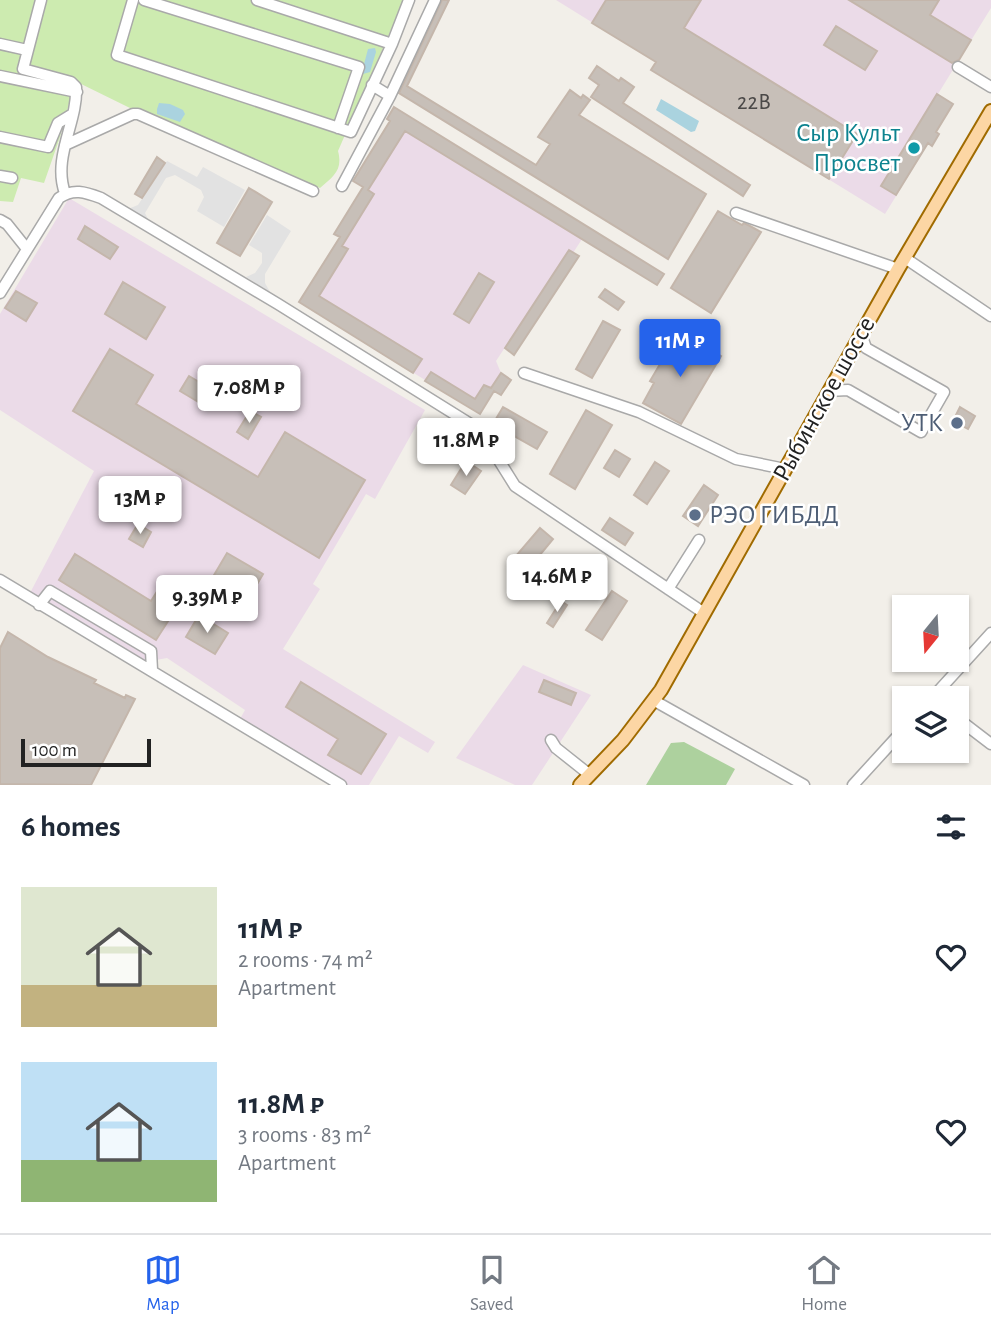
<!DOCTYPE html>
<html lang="en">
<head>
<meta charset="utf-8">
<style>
  :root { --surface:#fff; --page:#f2f2f3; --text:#1f2937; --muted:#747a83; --line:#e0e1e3; --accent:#2563eb }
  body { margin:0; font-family:"Alegreya Sans",sans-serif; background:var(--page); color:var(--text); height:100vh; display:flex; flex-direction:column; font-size:26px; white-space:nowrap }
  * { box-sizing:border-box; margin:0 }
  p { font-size:23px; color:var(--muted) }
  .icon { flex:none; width:38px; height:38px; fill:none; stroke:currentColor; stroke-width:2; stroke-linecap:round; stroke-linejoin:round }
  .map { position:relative; height:785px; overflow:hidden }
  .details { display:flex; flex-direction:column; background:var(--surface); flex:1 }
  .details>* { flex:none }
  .needle { width:46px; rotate:198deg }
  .controls { position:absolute; left:892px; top:595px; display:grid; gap:14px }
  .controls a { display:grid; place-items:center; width:77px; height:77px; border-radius:0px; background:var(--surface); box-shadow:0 2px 5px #0004; font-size:35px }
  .scale { position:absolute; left:21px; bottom:18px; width:130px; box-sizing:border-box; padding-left:7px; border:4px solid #222; border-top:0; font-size:19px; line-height:24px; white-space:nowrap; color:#222; -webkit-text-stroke:5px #fff; paint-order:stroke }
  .price { position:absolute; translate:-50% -60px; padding:0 16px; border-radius:7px; background:#fff; color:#222; font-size:23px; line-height:46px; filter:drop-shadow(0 2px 4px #0008) }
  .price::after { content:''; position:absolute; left:50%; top:42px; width:21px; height:16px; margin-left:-10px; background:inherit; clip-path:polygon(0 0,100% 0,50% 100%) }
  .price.selected { background:var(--accent); color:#fff }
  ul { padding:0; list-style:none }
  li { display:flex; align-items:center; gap:21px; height:175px; padding:0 21px }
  li span { display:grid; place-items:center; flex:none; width:196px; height:140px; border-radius:0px; color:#555 }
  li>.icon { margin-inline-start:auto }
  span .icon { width:84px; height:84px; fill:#fffc; stroke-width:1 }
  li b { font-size:30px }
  h2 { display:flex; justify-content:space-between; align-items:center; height:84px; padding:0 21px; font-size:30px }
  .tabs { display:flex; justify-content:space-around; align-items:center; height:98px; border-top:2px solid var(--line); background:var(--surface); font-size:19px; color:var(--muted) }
  .tabs a { display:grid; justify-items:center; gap:4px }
  .tabs .selected { color:var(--accent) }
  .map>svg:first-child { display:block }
  .industrial { fill:#ebdbe8 }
  .grass { fill:#cdebb0 }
  .forest { fill:#add19e }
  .parking { fill:#e2e2e2 }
  .water { fill:#aad3df }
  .building { fill:#c7bfb8; stroke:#c4b6ab; stroke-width:2 }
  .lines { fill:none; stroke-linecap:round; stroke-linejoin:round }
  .minor-casing { stroke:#a9a9a9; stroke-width:13 }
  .major-casing { stroke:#a06b00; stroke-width:16 }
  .minor { stroke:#fff; stroke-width:10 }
  .major { stroke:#fcd6a4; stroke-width:12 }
  .culture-dot { fill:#0f9aa8; stroke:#fff; stroke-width:2.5 }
  .service-dot { fill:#5c6f8a; stroke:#fff; stroke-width:2.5 }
  .labels { text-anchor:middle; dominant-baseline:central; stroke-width:5; stroke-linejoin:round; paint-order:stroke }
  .number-label { font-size:23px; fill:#4b4948 }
  .culture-label { font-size:26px; fill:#0d838f; stroke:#fff; text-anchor:end }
  .street-label { font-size:26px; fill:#222; stroke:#fff }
  .service-label { font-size:26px; fill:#4e5e75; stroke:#fff; text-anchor:end }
</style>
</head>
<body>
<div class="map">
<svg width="991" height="785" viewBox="0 0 991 785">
  <rect width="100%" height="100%" fill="#f2efe9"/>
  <path class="industrial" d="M556,0H991V8L938,94L953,104L936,131L939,134L932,146L928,144L885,214L651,70L656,62Z
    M405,131L582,239L573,253L569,250L496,361L501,373L491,388L494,391L480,414L299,302L336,242L342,245L374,195L368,190Z
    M69,198L425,410L375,499L366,494L313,584L320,589L283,649L435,742L428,753L399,736L369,785H348L240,719L245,710L167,658L145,662L30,593L94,471L0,410V314Z
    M523,665L591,695L532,785H515L456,758Z"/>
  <path class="grass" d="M0,0H404L338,151C343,170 334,176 320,188L132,109L75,81L60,137L44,183L21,178L13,202L0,201Z"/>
  <path class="forest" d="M684,742L735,769L726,785H646L671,743Z"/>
  <path class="parking" d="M167,161L197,177L203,167L245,190L224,227L197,211L204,197L201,190L175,175L166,178L145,213L149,221L128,209L138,205Z
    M267,215L291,231L265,274V283L270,292L246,277L255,273L262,263V253L249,245Z"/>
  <path class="water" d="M375,48L376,52L370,72L363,74V68L368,49Z
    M661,99L699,121L695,131L691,132L656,110Z
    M159,103L170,104L183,110L185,114L180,122L157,114V109Z"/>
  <path class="building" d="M442,0H449L407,86L536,165L550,144L538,137L570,90L581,98L583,95L590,100L579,115L706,194L668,259L399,93Z
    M606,0H701L684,28L857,134L829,179L651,70L656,62L592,23Z
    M849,0H939L930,15L971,40L959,60L952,63Z
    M836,26L877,51L865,70L824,45Z
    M597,66L619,81L621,78L634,87L623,103L750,185L743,196L591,97L599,85L589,78Z
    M937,94L953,104L936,132L939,134L932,146L928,143L896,195L881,186Z
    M394,107L664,274L657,285L405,131L368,190L374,194L342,246L348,249L319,296L422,359L413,373L299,302L340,237L334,234L363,187L353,181L390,121L387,119Z
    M157,157L165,163L142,198L135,194Z
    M249,188L272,202L240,256L217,243Z
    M718,211L742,225L744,223L750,226L761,232L711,313L671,288Z
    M85,226L118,247L110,259L78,239Z
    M569,250L579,256L514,355L505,348Z
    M479,273L494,282L469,323L454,314Z
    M123,282L165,307L146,339L105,314Z
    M605,289L624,302L618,310L599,297Z
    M16,291L37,303L26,321L5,308Z
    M603,321L620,330L592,378L576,369Z
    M676,337L701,351L704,346L721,356L681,424L643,403L654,383L650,381Z
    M110,349L153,375L136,404L258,477L285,432L365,480L319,558L73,411Z
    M431,372L475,399L484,385L491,388L501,373L511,380L501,395L494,391L480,414L425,381Z
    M189,376L209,388L200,403L180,391Z
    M503,407L547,432L537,449L493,424Z
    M960,407L975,416L968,429L953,421Z
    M586,410L612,425L575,489L550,474Z
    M250,411L261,417L248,439L237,432Z
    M615,450L630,459L619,477L604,468Z
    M466,461L481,471L465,494L451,485Z
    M655,462L669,471L647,504L634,495Z
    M704,485L718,495L698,526L683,516Z
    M610,518L633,533L625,545L602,530Z
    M138,524L151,532L143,547L129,539Z
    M540,528L553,539L529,568L515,557Z
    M227,553L263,574L246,603L210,582Z
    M75,554L151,601L165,579L186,593L156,640L59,580Z
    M612,591L627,601L602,640L586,630Z
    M561,601L567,605L553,627L547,623Z
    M199,615L228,633L215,654L186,637Z
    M8,632L48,657L96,680L94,683L125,698L126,695L135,699L91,785L0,784V648Z
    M544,680L576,693L571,705L539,692Z
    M301,682L386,734L361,774L328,755L338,739L286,707Z"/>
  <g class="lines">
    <g class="minor-casing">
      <path id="minor" d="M41,0L23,69L71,82L76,87C78,122 52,157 65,193
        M133,0L117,55L351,132L392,44L409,0
        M144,0L359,67L338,128
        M257,0L392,44
        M0,44L27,50
        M958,67L991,87
        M0,76L77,92
        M372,85L390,96
        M0,137L48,147L58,123L71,115
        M65,145L133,114H138L313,191
        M0,176L12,178
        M342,186L390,96L435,0
        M736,213L898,269
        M0,220L7,224L27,249
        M905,258L991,316
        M0,293L59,198C73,188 85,192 101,198L278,304L480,430L515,486L704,613
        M524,373L639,412L736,459L785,469
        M828,391L848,390L921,432L944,392L866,348L861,334
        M0,580L341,785
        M668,589L699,540
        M39,605L50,591L151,651L152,670
        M932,698L991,633
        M653,700L804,785
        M957,718L991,744
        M551,740L556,748L590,775
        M853,785L905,728"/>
    </g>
    <g class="major-casing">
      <path id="major" d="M580,785L623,740L661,690L898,269L991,111"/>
    </g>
    <use href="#minor" class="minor"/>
    <use href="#major" class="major"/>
  </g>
  <circle class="culture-dot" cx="914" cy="148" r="7"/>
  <g class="service-dot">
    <circle cx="957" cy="423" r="7"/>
    <circle cx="695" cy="515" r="7"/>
  </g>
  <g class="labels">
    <g class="number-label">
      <text x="754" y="102">22В</text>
    </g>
    <g class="culture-label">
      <text x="900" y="133">Сыр Культ<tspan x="900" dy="30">Просвет</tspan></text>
    </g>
    <g class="street-label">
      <text transform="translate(824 399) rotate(-61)">Рыбинское шоссе</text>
    </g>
    <g class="service-label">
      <text x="943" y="423">УТК</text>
      <text x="709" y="515" text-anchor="start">РЭО ГИБДД</text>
    </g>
  </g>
</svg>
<div class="controls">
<a><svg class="needle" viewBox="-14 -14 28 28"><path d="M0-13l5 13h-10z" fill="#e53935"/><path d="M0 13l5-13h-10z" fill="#747a83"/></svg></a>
<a><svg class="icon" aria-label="layers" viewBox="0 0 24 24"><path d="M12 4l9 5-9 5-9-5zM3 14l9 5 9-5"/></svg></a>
</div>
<div class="scale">100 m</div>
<b class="price selected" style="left:680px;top:379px">11M ₽</b>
<b class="price" style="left:249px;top:425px">7.08M ₽</b>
<b class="price" style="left:466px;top:478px">11.8M ₽</b>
<b class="price" style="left:140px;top:536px">13M ₽</b>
<b class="price" style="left:557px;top:614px">14.6M ₽</b>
<b class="price" style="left:207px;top:635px">9.39M ₽</b>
</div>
<section class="details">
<h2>6 homes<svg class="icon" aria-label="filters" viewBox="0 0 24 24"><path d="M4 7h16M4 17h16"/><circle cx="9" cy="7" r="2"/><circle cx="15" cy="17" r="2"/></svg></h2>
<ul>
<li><span style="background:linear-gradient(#dfe7d0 70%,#c2b280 0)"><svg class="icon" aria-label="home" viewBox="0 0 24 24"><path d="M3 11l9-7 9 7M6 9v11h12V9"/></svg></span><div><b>11M ₽</b><p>2 rooms · 74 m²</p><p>Apartment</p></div><svg class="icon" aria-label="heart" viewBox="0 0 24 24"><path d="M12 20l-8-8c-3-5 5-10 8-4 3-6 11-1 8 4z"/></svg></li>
<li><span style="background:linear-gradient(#bfe0f5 70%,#8fb573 0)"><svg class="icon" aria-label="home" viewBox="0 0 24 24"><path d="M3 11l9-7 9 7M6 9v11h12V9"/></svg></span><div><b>11.8M ₽</b><p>3 rooms · 83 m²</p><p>Apartment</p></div><svg class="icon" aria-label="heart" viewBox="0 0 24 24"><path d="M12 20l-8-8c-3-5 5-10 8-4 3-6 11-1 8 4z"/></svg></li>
</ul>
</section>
<nav class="tabs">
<a class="selected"><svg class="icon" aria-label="map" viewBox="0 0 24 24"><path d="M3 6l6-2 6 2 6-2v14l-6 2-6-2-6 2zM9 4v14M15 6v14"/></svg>Map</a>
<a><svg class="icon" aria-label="saved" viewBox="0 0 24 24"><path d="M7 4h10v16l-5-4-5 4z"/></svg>Saved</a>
<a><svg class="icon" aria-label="home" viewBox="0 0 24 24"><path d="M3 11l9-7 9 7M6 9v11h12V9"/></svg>Home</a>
</nav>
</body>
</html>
